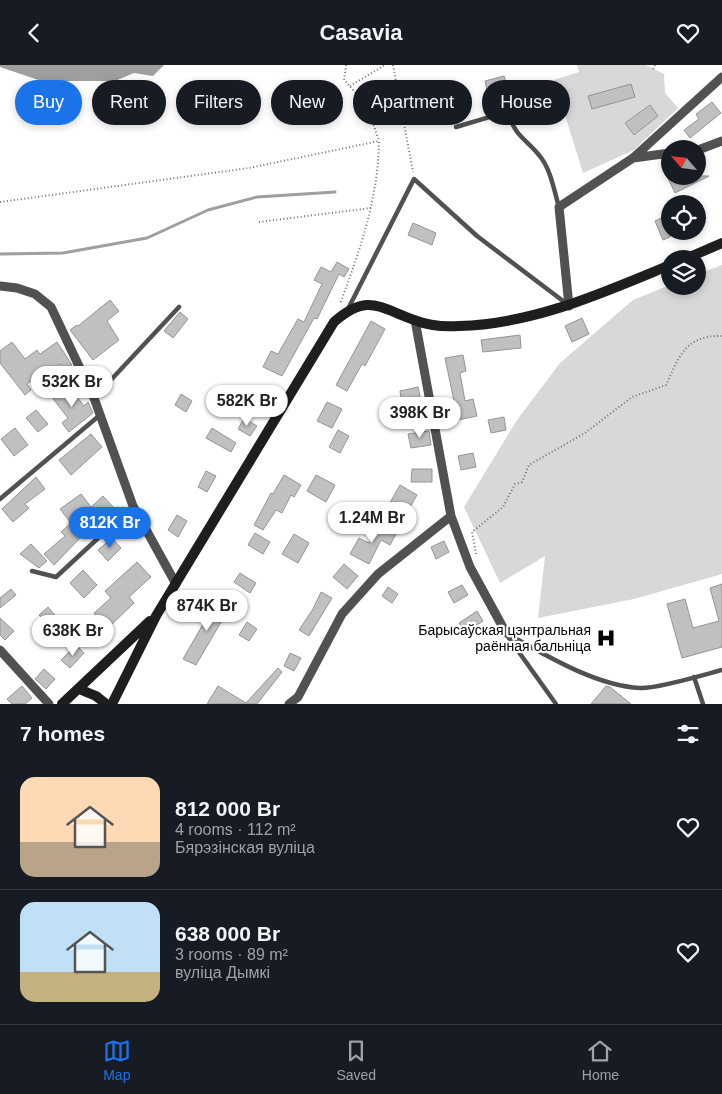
<!DOCTYPE html>
<html lang="en">
<head>
<meta charset="utf-8">
<style>
  :root { --surface:#171b24; --page:#20242c; --text:#f1f3f6; --muted:#9ea1a6; --line:#363941; --accent:#1a73e8 }
  body { margin:0; font-family:Arial,sans-serif; background:var(--page); color:var(--text); height:100vh; display:flex; flex-direction:column; font-size:19px; white-space:nowrap }
  * { box-sizing:border-box; margin:0 }
  p { font-size:16px; color:var(--muted) }
  .icon { flex:none; width:28px; height:28px; fill:none; stroke:currentColor; stroke-width:2; stroke-linecap:round; stroke-linejoin:round }
  .map { position:relative; height:639px; overflow:hidden }
  .panel { display:flex; flex-direction:column; background:var(--surface); flex:1 }
  .panel>* { flex:none }
  .banner { position:absolute; left:15px; top:15px; width:692px; height:45px; display:flex; gap:10px }
  .needle { width:32px; rotate:298deg }
  .buttons { position:absolute; left:661px; top:75px; display:grid; gap:10px }
  .buttons a { display:grid; place-items:center; width:45px; height:45px; border-radius:50%; background:var(--surface); box-shadow:0 2px 8px #0003; font-size:25px }
  .price { position:absolute; translate:-50% -42px; padding:0 11px; border-radius:18px; background:#fff; color:#222; font-size:16px; line-height:32px; filter:drop-shadow(0 1px 2px #0008) }
  .price::after { content:''; position:absolute; left:50%; top:30px; width:15px; height:11px; margin-left:-8px; background:inherit; clip-path:polygon(0 0,100% 0,50% 100%) }
  .price.current { background:var(--accent); color:#fff }
  ul { padding:0; list-style:none }
  li { display:flex; align-items:center; gap:15px; height:125px; padding:0 20px }
  li+li { border-top:1px solid var(--line) }
  li span { display:grid; place-items:center; flex:none; width:140px; height:100px; border-radius:15px; color:#555 }
  li>.icon { margin-inline-start:auto }
  span .icon { width:60px; height:60px; fill:#fffc; stroke-width:1 }
  li b { font-size:21px }
  h2 { display:flex; justify-content:space-between; align-items:center; height:60px; padding:0 20px; font-size:21px }
  .pill { padding:0 18px; border-radius:22px; background:var(--surface); box-shadow:0 2px 8px #0003; font-size:18px; line-height:45px }
  .pill.current { background:var(--accent); color:#fff }
  header { display:flex; justify-content:space-between; align-items:center; height:65px; padding:0 20px; background:var(--surface); font-size:22px; font-weight:700 }
  .dock { display:flex; justify-content:space-around; align-items:center; height:70px; border-top:1px solid var(--line); background:var(--surface); font-size:14px; color:var(--muted) }
  .dock a { display:grid; justify-items:center; gap:2px }
  .dock .current { color:var(--accent) }
  .map>svg:first-child { display:block }
  .green { fill:#d8d8d8 }
  .water { fill:#9f9f9f }
  .lines { fill:none; stroke-linecap:round; stroke-linejoin:round }
  .stream { stroke:#9f9f9f; stroke-width:3 }
  .building { fill:#c0c0c0; stroke:#959595 }
  .path { stroke:#737373; stroke-width:2; stroke-dasharray:1 2.5; stroke-linecap:butt }
  .lane { stroke:#515151; stroke-width:4.5 }
  .street { stroke:#515151; stroke-width:9 }
  .secondary { stroke:#1e1e1e; stroke-width:10 }
  .labels { text-anchor:middle; dominant-baseline:central; stroke-width:4.5; stroke-linejoin:round; paint-order:stroke }
  .poi-label { font-size:14px; fill:#000; stroke:#fff; text-anchor:end }
</style>
</head>
<body>
<header><svg class="icon" aria-label="back" viewBox="0 0 24 24"><path d="M15 5l-7 7 7 7"/></svg>Casavia<svg class="icon" aria-label="heart" viewBox="0 0 24 24"><path d="M12 20l-8-8c-3-5 5-10 8-4 3-6 11-1 8 4z"/></svg></header>
<div class="map">
<svg width="722" height="639" viewBox="0 0 722 639">
  <rect width="100%" height="100%" fill="#fff"/>
  <path class="green" d="M577,0H646L664,9L665,28L678,43L634,85L583,108L554,15L579,7Z
    M722,200V509L634,534L538,553L545,491L500,518L464,442L517,355L560,298L633,235L670,220L698,221V209Z"/>
  <path class="water" d="M0,0H164L153,11L134,8L115,16H67L53,20L0,2Z"/>
  <g class="lines">
    <path class="stream" d="M0,189L63,188L147,173L208,145L257,132L335,127"/>
  </g>
  <path class="building" d="M504,11L508,24L488,30L485,16Z
    M631,19L635,32L592,44L588,31Z
    M712,37L721,48L690,73L684,65L699,54L696,49Z
    M650,40L658,51L634,70L625,58Z
    M667,111H709L675,128Z
    M670,149V172L663,175L655,156Z
    M413,158L436,168L432,180L408,170Z
    M337,197L349,204L344,212L339,209L317,254L314,253L282,311L263,302L271,286L278,289L298,254L304,257L322,219L314,215L321,202L331,207Z
    M110,235L119,246L107,256L119,275L93,295L70,265L77,260L78,261Z
    M180,247L188,254L173,273L164,266Z
    M582,253L589,269L572,277L565,261Z
    M371,256L385,264L365,301L362,299L347,326L336,320Z
    M520,270L521,283L483,287L481,275Z
    M12,277L25,294L37,285L40,289L57,277L72,300L65,305L61,299L48,308L45,305L27,319L31,325L25,330L0,298V286Z
    M463,290L466,306L460,308L465,336L473,334L477,351L458,355L445,293Z
    M67,319L84,341L88,337L93,348L69,367L62,358L68,353L51,331Z
    M243,322L258,331L245,351L230,342Z
    M418,322L421,336L402,340L400,326Z
    M181,329L192,336L186,347L175,340Z
    M327,337L342,344L332,363L317,356Z
    M36,345L48,359L38,367L26,353Z
    M504,352L506,365L491,368L488,355Z
    M244,353L257,361L250,371L238,364Z
    M15,363L28,380L14,391L1,374Z
    M212,363L236,378L231,387L206,373Z
    M338,365L349,371L340,388L329,382Z
    M429,366L431,380L411,383L408,369Z
    M91,369L102,382L71,410L59,395Z
    M473,388L476,402L461,405L458,391Z
    M412,404H432V417H411Z
    M206,406L216,411L207,427L198,422Z
    M284,410L301,420L294,432L291,430L282,448L276,445L263,465L254,460L271,428L273,429Z
    M316,410L335,420L326,437L307,426Z
    M36,412L45,424L25,439L29,443L13,457L2,444Z
    M400,420L417,430L405,451L388,441Z
    M81,429L91,442L103,431L114,443L100,456L98,454L83,467L84,469L54,500L44,489L65,471L61,467L71,458L60,444Z
    M177,450L187,456L178,472L168,465Z
    M380,459L396,469L390,480L381,475L369,499L350,489L359,473L369,478Z
    M255,468L270,477L263,489L248,480Z
    M294,469L309,478L298,498L282,489Z
    M112,473L121,483L108,496L98,485Z
    M444,476L449,487L436,494L431,482Z
    M31,479L47,496L39,503L20,489Z
    M137,497L151,512L129,532L134,538L108,563L94,548L111,533L105,526Z
    M344,499L358,511L347,524L333,512Z
    M83,505L97,520L84,533L70,518Z
    M240,508L256,518L250,528L234,517Z
    M722,519V582L682,593L667,539L685,534L693,563L719,556L710,523Z
    M462,520L468,530L454,538L448,527Z
    M388,522L398,529L392,538L382,531Z
    M11,524L16,530L0,543V533Z
    M321,527L332,533L309,571L299,565L313,544Z
    M218,533L231,540L196,600L183,594Z
    M48,542L60,556L52,563L39,550Z
    M477,546L483,556L466,568L459,558Z
    M0,553L14,566L5,575L0,570Z
    M247,557L257,564L249,576L239,570Z
    M76,580L84,588L70,603L61,595Z
    M290,588L301,593L294,606L284,601Z
    M278,603L282,607L257,639H207L218,621L246,638Z
    M44,604L55,614L46,624L35,614Z
    M22,621L32,633L25,639H12L7,634Z
    M606,621L610,622L631,639H591Z"/>
  <g class="lines">
    <path class="path" d="M346,0L344,15L367,40L379,76
      M393,0L413,107
      M653,4L655,0
      M350,21L385,0
      M0,137L249,103L379,76C378,135 360,185 340,239
      M259,157L371,143
      M476,489L472,467L503,442L515,419L522,417L529,400L585,368L632,332L666,320C679,292 685,270 722,271"/>
    <path class="lane" d="M508,46C515,74 527,73 542,94C551,107 554,125 559,142
      M456,62L527,41
      M348,244L414,114L477,171L567,239
      M94,333L179,242
      M0,434L100,350
      M32,506L56,512L133,441
      M506,568C543,589 596,621 640,623C657,624 703,610 722,605
      M506,569L556,639
      M694,612L703,639"/>
    <path class="street" d="M698,85L722,76
      M633,93L670,88
      M0,221L17,223L35,229L51,242L94,333L133,441L176,519
      M569,241L559,142L633,93L722,12
      M415,255L451,451L470,502L506,568
      M0,585L49,639
      M289,639L298,632L342,549L378,509L451,451"/>
    <path class="secondary" d="M685,194L722,178
      M79,624L96,631L106,639
      M62,639L150,556
      M112,639L156,551L334,257C367,228 378,242 414,255C427,260 444,262 459,261C534,259 602,228 670,200"/>
  </g>
  <defs>
    <g id="hospital-bare" transform="scale(1.5)"><path d="M-5-5h3v3.5h4V-5h3V5h-3V1.5h-4V5h-3Z" fill="#000" stroke="#fff" stroke-width="2.5" paint-order="stroke"/></g>
  </defs>
  <g fill-rule="evenodd">
    <use href="#hospital-bare" x="606" y="573"/>
  </g>
  <g class="labels">
    <g class="poi-label">
      <text x="591" y="565">Барысаўская цэнтральная<tspan x="591" dy="16">раённая бальніца</tspan></text>
    </g>
  </g>
</svg>
<div class="buttons">
<a><svg class="needle" viewBox="-14 -14 28 28"><path d="M0-13l5 13h-10z" fill="#e53935"/><path d="M0 13l5-13h-10z" fill="#9ea1a6"/></svg></a>
<a><svg class="icon" aria-label="locate" viewBox="0 0 24 24"><circle cx="12" cy="12" r="6"/><path d="M12 2v4M12 18v4M2 12h4M18 12h4"/></svg></a>
<a><svg class="icon" aria-label="layers" viewBox="0 0 24 24"><path d="M12 4l9 5-9 5-9-5zM3 14l9 5 9-5"/></svg></a>
</div>
<b class="price" style="left:72px;top:343px">532K Br</b>
<b class="price" style="left:247px;top:362px">582K Br</b>
<b class="price" style="left:420px;top:374px">398K Br</b>
<b class="price" style="left:372px;top:479px">1.24M Br</b>
<b class="price current" style="left:110px;top:484px">812K Br</b>
<b class="price" style="left:207px;top:567px">874K Br</b>
<b class="price" style="left:73px;top:592px">638K Br</b>
<div class="banner">
<a class="pill current">Buy</a>
<a class="pill">Rent</a>
<a class="pill">Filters</a>
<a class="pill">New</a>
<a class="pill">Apartment</a>
<a class="pill">House</a>
</div>
</div>
<section class="panel">
<h2>7 homes<svg class="icon" aria-label="filters" viewBox="0 0 24 24"><path d="M4 7h16M4 17h16"/><circle cx="9" cy="7" r="2"/><circle cx="15" cy="17" r="2"/></svg></h2>
<ul>
<li><span style="background:linear-gradient(#ffd9b3 65%,#b9a48a 0)"><svg class="icon" aria-label="home" viewBox="0 0 24 24"><path d="M3 11l9-7 9 7M6 9v11h12V9"/></svg></span><div><b>812 000 Br</b><p>4 rooms · 112 m²</p><p>Бярэзінская вуліца</p></div><svg class="icon" aria-label="heart" viewBox="0 0 24 24"><path d="M12 20l-8-8c-3-5 5-10 8-4 3-6 11-1 8 4z"/></svg></li>
<li><span style="background:linear-gradient(#bfe0f5 70%,#c2b280 0)"><svg class="icon" aria-label="home" viewBox="0 0 24 24"><path d="M3 11l9-7 9 7M6 9v11h12V9"/></svg></span><div><b>638 000 Br</b><p>3 rooms · 89 m²</p><p>вуліца Дымкі</p></div><svg class="icon" aria-label="heart" viewBox="0 0 24 24"><path d="M12 20l-8-8c-3-5 5-10 8-4 3-6 11-1 8 4z"/></svg></li>
</ul>
</section>
<nav class="dock">
<a class="current"><svg class="icon" aria-label="map" viewBox="0 0 24 24"><path d="M3 6l6-2 6 2 6-2v14l-6 2-6-2-6 2zM9 4v14M15 6v14"/></svg>Map</a>
<a><svg class="icon" aria-label="saved" viewBox="0 0 24 24"><path d="M7 4h10v16l-5-4-5 4z"/></svg>Saved</a>
<a><svg class="icon" aria-label="home" viewBox="0 0 24 24"><path d="M3 11l9-7 9 7M6 9v11h12V9"/></svg>Home</a>
</nav>
</body>
</html>
